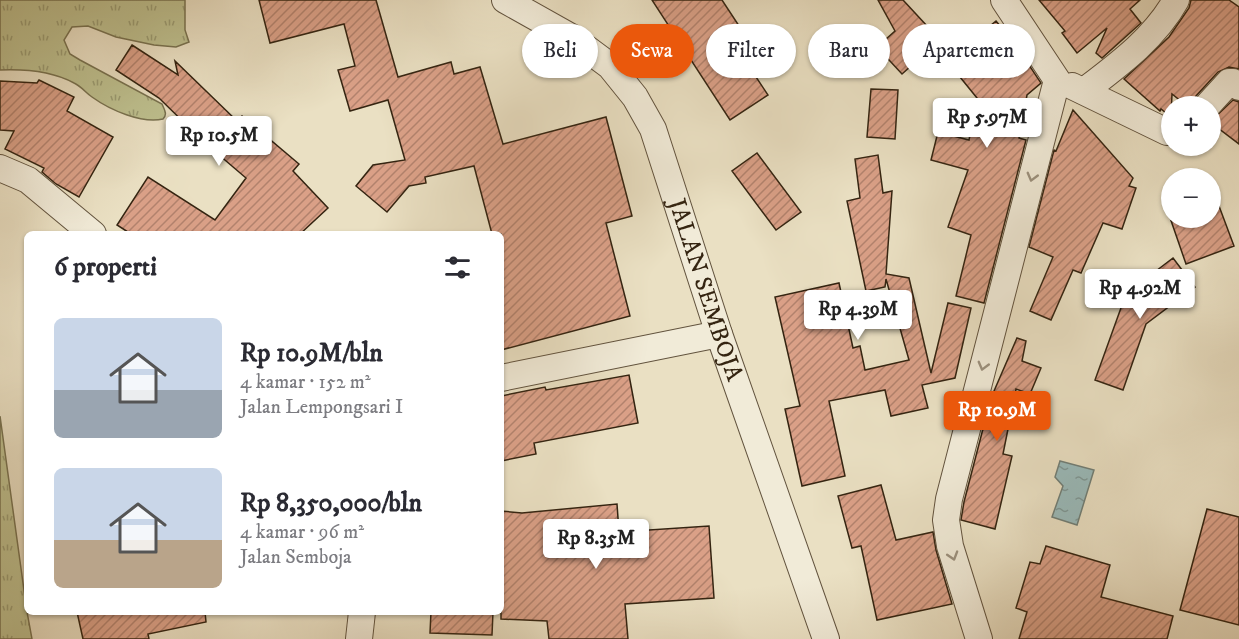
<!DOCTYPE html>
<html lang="id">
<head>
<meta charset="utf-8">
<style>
  :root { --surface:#fff; --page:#f2f2f3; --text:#2b2b33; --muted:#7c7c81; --accent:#ea580c }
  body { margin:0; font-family:"IM FELL DW Pica",serif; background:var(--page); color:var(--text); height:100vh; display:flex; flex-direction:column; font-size:22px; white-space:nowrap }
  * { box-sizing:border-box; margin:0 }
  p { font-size:20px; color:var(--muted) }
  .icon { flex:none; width:33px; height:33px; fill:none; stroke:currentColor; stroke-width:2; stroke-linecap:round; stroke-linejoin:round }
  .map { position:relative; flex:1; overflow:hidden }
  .panel { position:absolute; left:24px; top:231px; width:480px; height:384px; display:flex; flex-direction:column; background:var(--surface); border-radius:9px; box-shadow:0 2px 4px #0004 }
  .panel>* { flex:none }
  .top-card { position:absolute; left:522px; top:24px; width:570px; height:54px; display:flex; gap:12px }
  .buttons { position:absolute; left:1161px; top:96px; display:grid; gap:12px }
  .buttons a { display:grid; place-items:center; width:60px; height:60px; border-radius:50%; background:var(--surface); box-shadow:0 2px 4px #0004; font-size:30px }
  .price { position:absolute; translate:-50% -51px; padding:0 14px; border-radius:6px; background:#fff; color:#222; font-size:20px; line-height:39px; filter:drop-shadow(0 2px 3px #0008) }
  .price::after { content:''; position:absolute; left:50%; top:36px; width:18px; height:14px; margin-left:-9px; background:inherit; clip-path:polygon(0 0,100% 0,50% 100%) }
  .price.active { background:var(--accent); color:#fff }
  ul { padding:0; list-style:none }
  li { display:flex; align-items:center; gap:18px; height:150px; padding:0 30px }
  li span { display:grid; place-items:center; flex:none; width:168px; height:120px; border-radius:9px; color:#555 }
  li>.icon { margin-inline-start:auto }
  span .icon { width:72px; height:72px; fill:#fffc; stroke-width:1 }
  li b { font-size:26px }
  h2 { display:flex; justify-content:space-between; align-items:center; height:72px; padding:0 30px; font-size:26px }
  .pill { padding:0 21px; border-radius:27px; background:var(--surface); box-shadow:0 2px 4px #0004; font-size:21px; line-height:54px }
  .pill.active { background:var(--accent); color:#fff }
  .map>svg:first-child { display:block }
  .grass { fill:url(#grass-tufts); stroke:#797250; stroke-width:1.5 }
  .water { fill:url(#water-ripples); stroke:#717f77; stroke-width:1.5 }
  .building { fill:url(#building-hatch); stroke:#342411; stroke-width:1.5 }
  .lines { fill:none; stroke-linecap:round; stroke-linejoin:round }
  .street-casing { stroke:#62533e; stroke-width:28 }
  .street { stroke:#f1ebd8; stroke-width:26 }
  .oneway { stroke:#9c917e }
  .labels { text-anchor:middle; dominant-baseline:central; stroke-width:6; stroke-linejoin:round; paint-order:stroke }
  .street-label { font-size:24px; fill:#342411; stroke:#f1ebd8 }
</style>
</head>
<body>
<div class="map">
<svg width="1239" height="639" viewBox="0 0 1239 639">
  <defs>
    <pattern id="grass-tufts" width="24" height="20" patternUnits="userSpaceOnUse" patternTransform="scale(1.5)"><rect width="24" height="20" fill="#bec08f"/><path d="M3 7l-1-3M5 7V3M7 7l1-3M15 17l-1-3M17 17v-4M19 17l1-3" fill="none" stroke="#9b9c73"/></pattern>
    <pattern id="water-ripples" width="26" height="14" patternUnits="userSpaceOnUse" patternTransform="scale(1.5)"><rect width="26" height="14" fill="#9abbbb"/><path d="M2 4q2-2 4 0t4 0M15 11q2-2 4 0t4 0" fill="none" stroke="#7e9897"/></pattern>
    <pattern id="building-hatch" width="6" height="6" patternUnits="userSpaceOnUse" patternTransform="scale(1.5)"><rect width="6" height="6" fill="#daa087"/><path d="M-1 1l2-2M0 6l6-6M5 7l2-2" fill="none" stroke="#b2826d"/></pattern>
  </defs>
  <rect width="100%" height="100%" fill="#eae0c3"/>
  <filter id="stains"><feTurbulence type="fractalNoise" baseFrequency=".00333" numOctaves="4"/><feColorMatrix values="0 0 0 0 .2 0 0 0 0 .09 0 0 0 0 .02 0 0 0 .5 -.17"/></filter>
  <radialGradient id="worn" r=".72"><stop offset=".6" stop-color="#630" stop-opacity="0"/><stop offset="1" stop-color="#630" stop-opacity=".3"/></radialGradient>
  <path class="grass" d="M0,0H185V30L189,42L176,47L154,45L116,37L88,26L72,27L64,40L70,54L80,60L162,104C164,109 168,114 163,119C142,124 110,110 92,97C86,93 81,86 74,83C52,71 24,69 0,70Z
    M0,416L27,612L32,639H0Z"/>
  <path class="water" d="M1060,461L1094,470L1077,525L1052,517L1063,486L1055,477Z"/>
  <path class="building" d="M259,0H376L398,77L451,62L454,74L480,67L503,144L606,117L632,216L606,223L630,316L501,350V234H492L474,166L425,177L426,183L409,186L387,212L356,186L373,165L405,160L388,100L350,111L338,70L355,66L344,24L270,43Z
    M652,0H722L768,70L756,77L768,95L730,120Z
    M878,0H903L940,40L902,74L877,47L895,31Z
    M1039,0H1140L1130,9L1141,23L1102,58L1096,53L1107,28L1077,53L1062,33L1065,31Z
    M1191,0H1229L1239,7V69L1229,67L1218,72L1196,96L1192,106H1187L1172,94L1171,117L1161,109L1160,111L1124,79L1169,37L1189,8Z
    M996,21L1015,44L1041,83L1027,95L1019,138L1026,140L984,303L956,296L971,235L948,227L968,170L931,160L938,132L969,140L977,98L947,61Z
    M132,45L178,75L175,61L237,121L242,116L299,164L293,171L328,208L300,234H131L117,225L148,177L215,220L246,178L205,143L159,98L116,70Z
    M39,80L74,97L67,111L113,137L79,197L56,184L42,172L44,168L5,149L14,131L0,130V81L37,83Z
    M871,89L898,90L895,139L867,137Z
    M1233,100L1239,102V144L1210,122Z
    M1073,110L1133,178L1129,186L1136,188L1122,229L1103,223L1081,273L1073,270L1051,320L1030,311L1053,257L1029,247L1054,150L1056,151Z
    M757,153L801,212L776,230L732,171Z
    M878,155L883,193L892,191L886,274L909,278L931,373L948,303L971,308L955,378L922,385L928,408L891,416L885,390L829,401L845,476L802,486L785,409L800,406L775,297L839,283L853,348L860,346L865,370L909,360L886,279L885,287L866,291L847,201L860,198L855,159Z
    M1213,190L1234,246L1186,264L1166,206L1172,205V218H1210V191Z
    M1173,258L1195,287L1146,324L1123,390L1095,380L1126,294Z
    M1017,338L1026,341L1022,361L1041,368L1030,394L1016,389L1003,454L1012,456L995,529L961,520L964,502L991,398Z
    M629,375L638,423L534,443L536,454L501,461V396L545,387L546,390Z
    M881,485L896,540L933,532L936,550L952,604L877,620L861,546L852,548L838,496Z
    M617,504L619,532L709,526L714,598L625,604L628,639H549L547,621L501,619V511L522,513Z
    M1207,509L1239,517V625L1180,610Z
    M1046,546L1110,565L1101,597L1173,616L1167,639H1019L1027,612L1016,608L1030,562L1040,564Z
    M77,612H205L206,622L148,634L149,639H83Z
    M431,612H493L492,635L430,633Z"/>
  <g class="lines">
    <g class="street-casing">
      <g id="street">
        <path id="s1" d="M505,0L571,37L610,66L635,97L653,129L719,334L826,639"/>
        <path d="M1072,86L1167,132H1172"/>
        <path d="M1084,91C1118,65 1155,38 1176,0"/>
        <path d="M1207,106L1229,82H1233L1239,87"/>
        <path d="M0,168L28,180L93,234"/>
        <path d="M501,378L719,334"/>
        <path d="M359,639L362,612"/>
        <path d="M979,639L950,546L946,520L949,499L1057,80L1004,0"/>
      </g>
    </g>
    <use href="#street" class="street"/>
  </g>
  <defs><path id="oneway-chevron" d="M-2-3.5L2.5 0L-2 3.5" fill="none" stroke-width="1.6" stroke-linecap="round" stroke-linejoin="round" transform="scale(1.5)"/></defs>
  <g class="oneway">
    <use href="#oneway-chevron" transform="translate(1032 177) rotate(105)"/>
    <use href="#oneway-chevron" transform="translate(983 366) rotate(105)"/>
    <use href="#oneway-chevron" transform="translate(953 556) rotate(73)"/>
  </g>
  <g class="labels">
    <g class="street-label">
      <text stroke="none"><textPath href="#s1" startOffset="370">JALAN SEMBOJA</textPath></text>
    </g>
  </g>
  <rect width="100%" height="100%" filter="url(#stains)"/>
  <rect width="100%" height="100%" fill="url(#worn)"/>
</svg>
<div class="buttons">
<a>+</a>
<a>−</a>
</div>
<b class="price" style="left:987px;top:149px">Rp 5.97M</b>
<b class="price" style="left:219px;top:167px">Rp 10.5M</b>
<b class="price" style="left:1140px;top:320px">Rp 4.92M</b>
<b class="price" style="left:858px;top:341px">Rp 4.39M</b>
<b class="price active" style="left:997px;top:442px">Rp 10.9M</b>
<b class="price" style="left:596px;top:570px">Rp 8.35M</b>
<div class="top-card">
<a class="pill">Beli</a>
<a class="pill active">Sewa</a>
<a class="pill">Filter</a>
<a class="pill">Baru</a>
<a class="pill">Apartemen</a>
</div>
<section class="panel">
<h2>6 properti<svg class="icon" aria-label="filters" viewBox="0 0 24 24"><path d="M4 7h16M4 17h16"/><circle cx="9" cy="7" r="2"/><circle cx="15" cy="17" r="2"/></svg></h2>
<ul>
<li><span style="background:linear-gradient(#c9d6e8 60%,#9aa5b1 0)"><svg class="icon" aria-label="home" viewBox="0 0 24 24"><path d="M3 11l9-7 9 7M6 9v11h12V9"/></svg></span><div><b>Rp 10.9M/bln</b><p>4 kamar · 152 m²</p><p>Jalan Lempongsari I</p></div></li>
<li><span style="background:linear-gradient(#c9d6e8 60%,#b9a48a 0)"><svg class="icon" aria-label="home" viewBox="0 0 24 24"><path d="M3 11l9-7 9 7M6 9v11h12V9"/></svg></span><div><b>Rp 8,350,000/bln</b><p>4 kamar · 96 m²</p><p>Jalan Semboja</p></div></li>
</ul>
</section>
</div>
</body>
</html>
